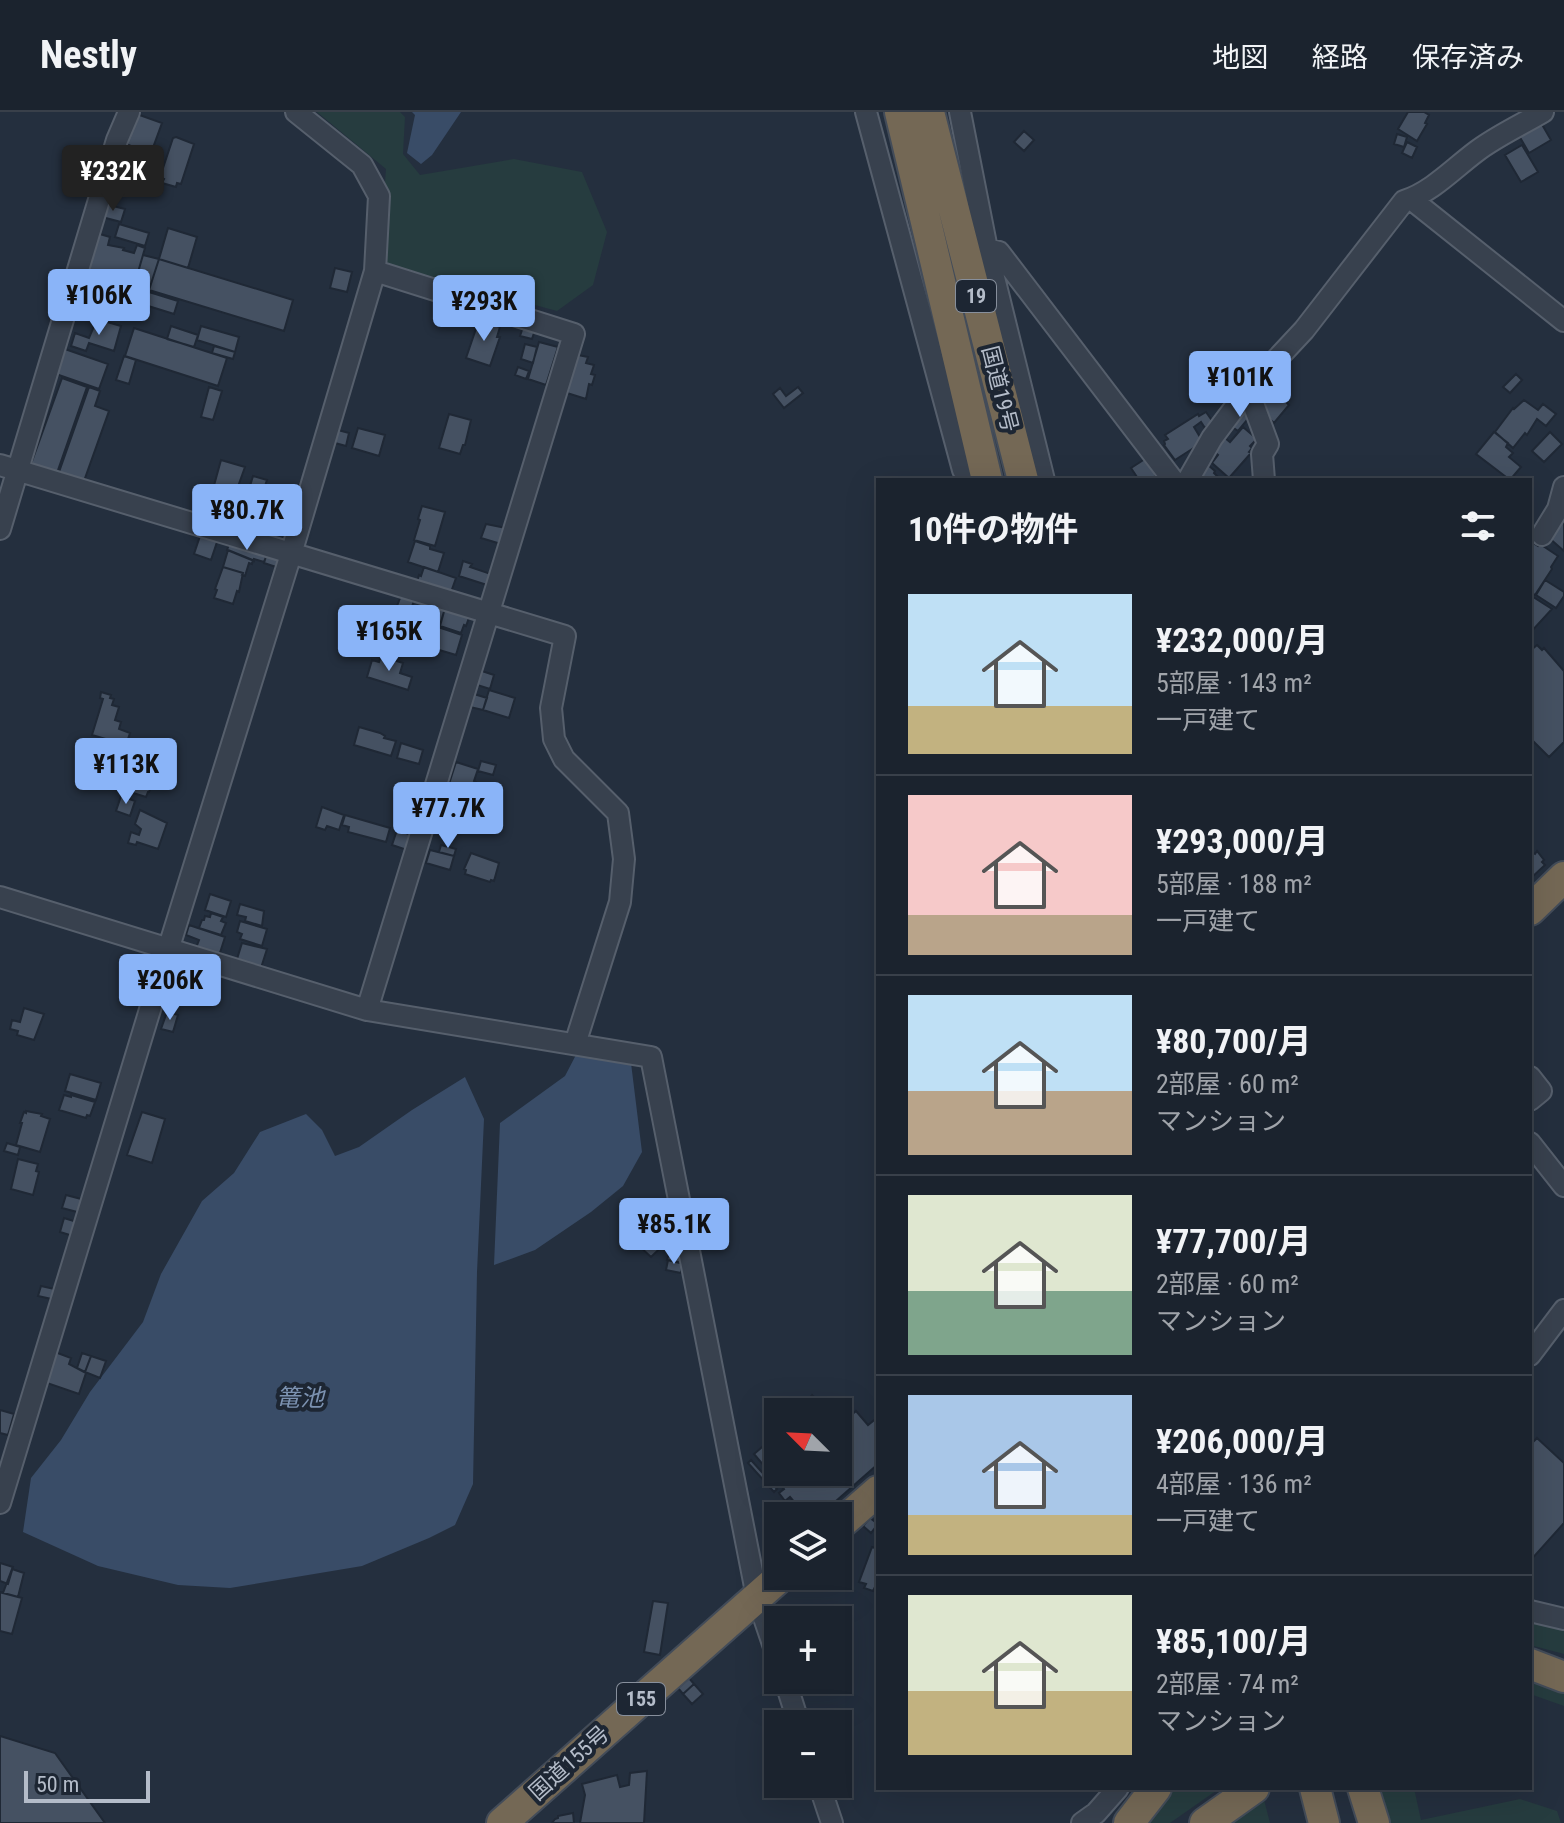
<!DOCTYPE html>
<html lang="ja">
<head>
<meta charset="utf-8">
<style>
  :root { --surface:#1b232e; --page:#242b36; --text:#f1f3f6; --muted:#a0a4aa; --line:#39404a; --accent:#8ab4f8 }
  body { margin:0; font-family:"Roboto Condensed","Noto Sans JP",sans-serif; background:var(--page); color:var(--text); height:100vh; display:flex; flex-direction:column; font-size:30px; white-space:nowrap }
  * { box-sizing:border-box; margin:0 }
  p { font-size:26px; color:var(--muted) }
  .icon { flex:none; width:44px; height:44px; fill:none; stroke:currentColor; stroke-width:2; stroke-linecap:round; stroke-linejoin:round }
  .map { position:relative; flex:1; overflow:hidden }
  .details { position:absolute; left:876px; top:366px; width:656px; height:1312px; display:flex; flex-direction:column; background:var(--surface); border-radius:0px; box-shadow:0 8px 32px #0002,0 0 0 2px var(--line) }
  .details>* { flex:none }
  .needle { width:52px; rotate:294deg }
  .controls { position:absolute; left:764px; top:1286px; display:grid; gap:16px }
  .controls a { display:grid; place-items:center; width:88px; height:88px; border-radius:0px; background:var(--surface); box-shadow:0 8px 32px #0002,0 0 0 2px var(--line); font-size:40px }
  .scale { position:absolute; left:24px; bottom:20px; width:126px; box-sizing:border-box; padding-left:8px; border:4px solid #b4bcc9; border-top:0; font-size:22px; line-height:28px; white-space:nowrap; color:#b4bcc9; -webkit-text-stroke:6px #1d2633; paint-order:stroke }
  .price { position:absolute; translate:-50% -68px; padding:0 18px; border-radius:8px; background:var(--accent); color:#111; font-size:26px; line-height:52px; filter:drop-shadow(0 2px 4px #0008) }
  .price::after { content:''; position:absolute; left:50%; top:48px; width:24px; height:18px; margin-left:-12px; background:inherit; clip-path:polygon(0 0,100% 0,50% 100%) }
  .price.active { background:#222; color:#fff }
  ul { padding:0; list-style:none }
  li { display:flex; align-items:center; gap:24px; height:200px; padding:0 32px }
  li+li { border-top:2px solid var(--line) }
  li span { display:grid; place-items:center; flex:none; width:224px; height:160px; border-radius:0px; color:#555 }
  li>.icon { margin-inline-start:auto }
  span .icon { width:96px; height:96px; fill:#fffc; stroke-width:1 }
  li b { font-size:34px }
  h2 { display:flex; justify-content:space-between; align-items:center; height:96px; padding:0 32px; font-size:34px }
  header { display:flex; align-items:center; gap:48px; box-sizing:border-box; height:112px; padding:0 40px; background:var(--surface); border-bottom:2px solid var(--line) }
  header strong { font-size:38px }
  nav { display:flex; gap:44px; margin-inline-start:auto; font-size:28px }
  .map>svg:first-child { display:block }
  .green { fill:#263c3f }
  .water { fill:#394c67 }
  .building { fill:#455162; stroke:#1f2835; stroke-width:2 }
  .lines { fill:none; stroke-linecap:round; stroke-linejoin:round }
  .minor-casing { stroke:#565f6c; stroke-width:24 }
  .highway-casing { stroke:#434c59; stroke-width:34 }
  .minor { stroke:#38414e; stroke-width:20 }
  .highway { stroke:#746855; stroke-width:30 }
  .labels { text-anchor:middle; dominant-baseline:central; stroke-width:8; stroke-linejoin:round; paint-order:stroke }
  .shield { fill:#1d2633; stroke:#878f9c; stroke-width:2 }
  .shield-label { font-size:20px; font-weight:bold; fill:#b4bcc9 }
  .street-label { font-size:22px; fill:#b4bcc9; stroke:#1d2633 }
  .water-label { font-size:24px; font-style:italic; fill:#7c92b1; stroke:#1d2633 }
</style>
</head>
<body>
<header>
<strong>Nestly</strong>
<nav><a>地図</a><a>経路</a><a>保存済み</a></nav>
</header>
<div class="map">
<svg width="1564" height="1711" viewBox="0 0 1564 1711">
  <rect width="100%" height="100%" fill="#242f3e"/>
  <path class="green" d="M317,0H400L405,5L403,42L420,63L514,47L582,60L607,120L593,173L557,199L379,151L386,57Z
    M1530,1506L1564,1517V1542L1530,1533Z
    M1530,1560L1564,1573V1594L1530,1582Z
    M1170,1676H1220L1170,1711H1142Z
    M1261,1676L1270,1711H1216Z
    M1380,1676H1414L1421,1708L1520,1687L1557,1699L1561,1711H1389Z"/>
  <path class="water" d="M412,0H461L432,43L421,52L407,41L415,3Z
    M578,939L631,951L642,1040L623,1074L591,1100L535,1138L494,1153L500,1011L565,964Z
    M465,965L484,1007L477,1160L473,1372L455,1413L429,1426L362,1454L230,1476L178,1473L98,1454L23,1420L31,1366L61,1328L90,1280L143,1210L161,1162L202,1089L234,1061L260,1020L306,1002L322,1018L335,1044L359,1035L412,998Z"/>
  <path class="building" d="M1408,0H1424L1429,3L1425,11L1427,12L1417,29L1398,17Z
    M134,1L162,11L151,41L144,39L143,42L129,37L131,34L124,31Z
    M1540,9L1551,28L1529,41L1518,22Z
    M1024,19L1034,28L1024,39L1014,30Z
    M1397,22L1407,25L1404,35L1394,32Z
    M176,25L194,32L181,72L177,71L176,75L162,71L164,67L160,65L173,26Z
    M1407,30L1417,35L1412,46L1402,41Z
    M1522,33L1538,60L1521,70L1505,43Z
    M105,92L125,97L121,110L102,105Z
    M119,112L149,121L145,134L115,125Z
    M168,116L197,125L188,156L159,147Z
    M93,120L110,125L108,133L124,136L123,138L134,141L137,133L145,136L134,174L84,159Z
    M143,143L159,147L149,178L134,174Z
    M159,147L293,188L284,219L149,178Z
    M335,156L352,160L347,180L330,176Z
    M87,161L133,176L125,200L79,186Z
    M149,180L178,189L174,202L145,193Z
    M97,207L121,214L114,239L89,231L86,239L71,234L75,221L89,226Z
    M479,208L500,215L497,225H500L490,254L466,246Z
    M524,212L536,215L532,227L520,224Z
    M171,214L198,223L194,235L167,227Z
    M201,214L239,225L235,240L197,228Z
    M134,216L227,246L218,274L125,244Z
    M539,230L558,235L546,273L528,267Z
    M525,232L537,235L533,251L521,247Z
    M214,234L235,240L233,247L212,241Z
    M62,236L108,252L99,277L53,261Z
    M578,243L588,245L586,251L594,253L591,262L595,263L592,273L589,272L586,287L567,281L568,278L564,277Z
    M124,244L136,248L129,272L116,268Z
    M518,255L529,259L526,267L515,263Z
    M1516,262L1522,268L1510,281L1503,275Z
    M62,266L87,275L57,361L31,352Z
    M89,275L100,279L95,294L109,299L84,369L59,360Z
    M209,275L222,279L213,308L201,305Z
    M798,275L803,281L784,296L773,282L780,276L786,284Z
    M1275,279L1289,293L1274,311L1259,297Z
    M1524,288L1538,298L1543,292L1556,302L1546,314L1537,307L1527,323L1525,321L1513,336L1495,320L1513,296L1514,297Z
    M1242,294L1252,302L1238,319L1228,312Z
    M1206,300L1213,310L1205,316L1201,310L1194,315L1203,330L1175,348L1164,333L1165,332L1164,329L1168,327L1165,323L1198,302L1199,304Z
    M449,302L471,308L465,333H463L460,342L439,336Z
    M1243,315L1257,327L1250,334L1252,336L1249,340L1251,341L1229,366L1212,351L1218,343L1213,339L1225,326L1230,330Z
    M358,316L385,323L379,344L352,336Z
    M338,318L349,321L346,334L335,331Z
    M1494,320L1508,331L1506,335L1513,341L1509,345L1521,355L1510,368L1476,342Z
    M1550,320L1562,332L1544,350L1532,339Z
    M1148,345L1159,361L1153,366L1154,368H1139L1131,356Z
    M221,348L245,355L231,394L215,389L218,378L213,377Z
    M1208,353L1215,359L1214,361L1221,368H1194Z
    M253,364L267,368L260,389L247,384Z
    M248,386L268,392L261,423L238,419Z
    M422,394L445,400L435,434L414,428L420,408L418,407Z
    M282,396L296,400L290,419L276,415Z
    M1564,408V439L1548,425Z
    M486,412L506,416L501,432L481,426Z
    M201,421L218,427L211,448L194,442Z
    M415,429L430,434V437L444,441L438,460L408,450Z
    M1530,429L1538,434L1540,432L1558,444L1551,455L1552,457L1535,483L1530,480Z
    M230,430L267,442L264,450L254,447V449L227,438Z
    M228,438L253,448L252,452L249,451L245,464L242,463L243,461L223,455Z
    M267,441L282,445L279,456L264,451Z
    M463,449L472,452L470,455L491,462L487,473L459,464Z
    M223,455L243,461L239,480L237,479L233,492L214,486L217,478L215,477Z
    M424,455L456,466L450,483L417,470L419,463L421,464Z
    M1545,468L1564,480V484L1556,496L1536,483Z
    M402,481L415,485L411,498L397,494Z
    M1530,483L1552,497L1530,521Z
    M439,494L445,496L440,513L433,511Z
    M395,496L418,503L415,513L418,514L417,517L420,518L417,529L387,521Z
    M445,496L470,503L466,514L464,513L461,521L440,514Z
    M438,515L462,523L456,543L429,535Z
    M1537,533L1542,538L1544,536L1564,559V630L1549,645L1530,626V539Z
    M381,544L403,551L400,561L412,565L408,578L367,565L372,548L379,550Z
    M479,558L494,563L490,577L474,572Z
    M489,578L515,586L509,606L483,598Z
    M101,580L111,583L110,586L114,587L112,593L119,595L115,608L121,610L119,617L130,621L126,633L92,623L103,587L100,586Z
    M474,582L487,586L483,598L470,595Z
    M359,615L380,621L385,624L384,626L396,629L391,644L354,633Z
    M99,628L113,633L111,637L124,643L120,655L117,654L110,676L86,668L91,654L88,653L84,663L78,661L84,644L93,645Z
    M401,631L423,638L419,652L397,646Z
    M481,649L496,653L493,663L478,659Z
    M456,650L478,657L474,669L476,670L469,687L444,678L446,675H448Z
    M142,654L157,659L149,680H148L146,685L133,681Z
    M121,684L135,689L130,704L116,699Z
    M322,695L344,703L339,718L327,714L325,718L316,715Z
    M140,698L167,711L158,737L137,730L136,733L128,731L131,720L139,723L141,717L135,712Z
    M345,703L390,716L386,730L348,720L349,715L342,713Z
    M397,718L412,723L407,738L392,733Z
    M441,733L456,737L454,744L439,740Z
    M430,738L454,744L450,758L426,751Z
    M1530,739L1535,742L1537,739L1544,748L1542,750L1545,753L1530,767Z
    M471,741L499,751L494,769L491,768L490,770L465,762L466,758L464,757Z
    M210,782L231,789L226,805L205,798Z
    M240,792L264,799L262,814L245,809L246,805L237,803Z
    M211,801L223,805L221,809L226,811L221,823L199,816L202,808H204L205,804L210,805Z
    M240,809L267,817L262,834L240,827L242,822L237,820Z
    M189,813L225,825L219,844L196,836L199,828L186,823Z
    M242,831L267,837L261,856L237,847Z
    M24,896L44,902L34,928L17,923L18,919L10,917L12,908L20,910Z
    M167,900L178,903L173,920L161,917Z
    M70,962L101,971L96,988L65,979Z
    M64,983L71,985V983L95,990L90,1004L87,1003L86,1006L59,998Z
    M26,999L42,1002L41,1004L50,1007L40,1040L16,1033L22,1011H20L24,1000L26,1001Z
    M142,1000L165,1007L152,1051L127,1043Z
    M7,1031L20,1035L18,1043L4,1039Z
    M18,1047L38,1052L36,1059L39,1060L33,1083L11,1077Z
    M66,1083L85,1088L81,1101L62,1096Z
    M64,1106L77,1110L73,1124L60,1120Z
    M644,1107L650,1112L654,1108L672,1125L651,1145L638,1133L640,1131L636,1127L637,1125L632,1120Z
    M671,1135L683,1138L680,1151L667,1148Z
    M668,1148L683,1151L681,1161L666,1158Z
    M41,1174L59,1178L56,1188L38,1184Z
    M55,1240L71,1246L69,1252L86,1261L79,1282L44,1270Z
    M82,1241L91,1244L85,1260L77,1256Z
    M91,1244L106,1249L100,1266L85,1260Z
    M812,1283L827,1300H821L818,1297L812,1300L805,1292Z
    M800,1286L812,1300H785Z
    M0,1298L14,1302L8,1323L0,1321Z
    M856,1299L868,1313L878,1305V1352L819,1404H806L790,1385L785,1389L779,1381L784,1377L754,1342L777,1322L770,1313L778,1306V1360H838V1304L843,1310Z
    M1537,1326L1564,1351V1411L1530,1449V1333Z
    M751,1348L777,1377L774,1380L748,1351Z
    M870,1406L878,1412L871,1421L863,1414Z
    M872,1435L878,1437V1469L873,1479L864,1476L866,1472L859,1470Z
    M0,1451L13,1455L8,1472L0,1469Z
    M12,1457L24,1461L18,1485L3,1481Z
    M0,1480L22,1486L12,1522L0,1519Z
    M653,1489L668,1491L660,1543L644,1540Z
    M689,1566L694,1572L683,1582L678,1576Z
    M694,1572L703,1582L692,1592L683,1582Z
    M0,1624L55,1641L105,1711H0Z
    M647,1659L644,1711H580L585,1683L582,1672L617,1663L620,1675L629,1673L630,1661Z
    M573,1701L574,1711H552L555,1707L558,1706V1704Z"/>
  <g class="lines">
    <g class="minor-casing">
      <path id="minor" d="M866,0L963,358L974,368
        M960,0L987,137L1044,368
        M1411,87L1564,209
        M987,137L999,140L1173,368
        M1248,278L1268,332L1262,342L1264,368
        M0,353L565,524L551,596L554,627L564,647L618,701L624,747L620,790L575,932
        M1188,368L1212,326L1248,278L1304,218L1404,89C1432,80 1454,56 1477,39C1497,24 1521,13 1543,0
        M0,417L117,28L129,0
        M1542,423L1558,397L1564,375
        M0,785L367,898L651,945L757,1485L778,1547
        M367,898L574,222L375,159
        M1530,965L1541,979L1530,988
        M1530,1031L1564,1074
        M1530,1243L1564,1198
        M0,1391L169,835L291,442L375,159L379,84L362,53L296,0
        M1530,1499L1564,1507
        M785,1568L799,1612
        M819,1672L832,1711
        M1082,1711L1096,1701L1118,1676"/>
    </g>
    <g class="highway-casing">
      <path id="highway" d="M900,0L987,368
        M929,0L1023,368
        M1530,798L1564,765
        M838,1414L878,1379
        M1530,1552L1564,1565
        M1315,1676L1324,1711
        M1363,1676L1374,1711
        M502,1711L781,1464
        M1129,1711L1156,1676
        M1205,1711L1254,1676"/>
    </g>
    <use href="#minor" class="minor"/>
    <use href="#highway" class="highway"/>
  </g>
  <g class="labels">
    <g class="shield">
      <rect x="956" y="168" width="40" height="32" rx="6"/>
      <rect x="617" y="1571" width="48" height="32" rx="6"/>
    </g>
    <g class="shield-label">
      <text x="976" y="184">19</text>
      <text x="641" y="1587">155</text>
    </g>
    <g class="street-label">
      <text transform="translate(1000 277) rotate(76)">国道19号</text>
      <text transform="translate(569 1651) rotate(-42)">国道155号</text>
    </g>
    <g class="water-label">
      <text x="300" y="1286">篭池</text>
    </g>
  </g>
</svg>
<div class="controls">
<a><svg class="needle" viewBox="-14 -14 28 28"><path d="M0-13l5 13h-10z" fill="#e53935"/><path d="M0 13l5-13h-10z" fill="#a0a4aa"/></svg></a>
<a><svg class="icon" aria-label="layers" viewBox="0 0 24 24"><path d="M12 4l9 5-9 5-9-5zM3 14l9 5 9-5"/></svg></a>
<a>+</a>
<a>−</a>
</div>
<div class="scale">50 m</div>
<b class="price active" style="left:113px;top:101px">¥232K</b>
<b class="price" style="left:99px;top:225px">¥106K</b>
<b class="price" style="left:484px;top:231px">¥293K</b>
<b class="price" style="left:1240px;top:307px">¥101K</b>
<b class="price" style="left:247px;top:440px">¥80.7K</b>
<b class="price" style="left:389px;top:561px">¥165K</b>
<b class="price" style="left:126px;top:694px">¥113K</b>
<b class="price" style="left:448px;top:738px">¥77.7K</b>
<b class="price" style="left:170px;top:910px">¥206K</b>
<b class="price" style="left:674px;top:1154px">¥85.1K</b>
<section class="details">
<h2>10件の物件<svg class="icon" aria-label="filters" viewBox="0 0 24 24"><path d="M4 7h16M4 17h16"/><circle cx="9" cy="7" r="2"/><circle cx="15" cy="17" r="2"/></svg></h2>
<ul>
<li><span style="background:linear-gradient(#bfe0f5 70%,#c2b280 0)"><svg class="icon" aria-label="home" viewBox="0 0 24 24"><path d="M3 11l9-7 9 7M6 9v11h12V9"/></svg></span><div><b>¥232,000/月</b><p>5部屋 · 143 m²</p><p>一戸建て</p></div></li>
<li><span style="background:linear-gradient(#f6c9c9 75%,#b9a48a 0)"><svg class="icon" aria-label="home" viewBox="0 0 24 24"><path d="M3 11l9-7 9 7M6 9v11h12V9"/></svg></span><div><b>¥293,000/月</b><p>5部屋 · 188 m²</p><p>一戸建て</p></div></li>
<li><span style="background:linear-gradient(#bfe0f5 60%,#b9a48a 0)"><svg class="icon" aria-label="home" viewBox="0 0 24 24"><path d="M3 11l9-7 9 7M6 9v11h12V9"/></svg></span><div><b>¥80,700/月</b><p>2部屋 · 60 m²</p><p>マンション</p></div></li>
<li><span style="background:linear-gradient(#dfe7d0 60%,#7fa58c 0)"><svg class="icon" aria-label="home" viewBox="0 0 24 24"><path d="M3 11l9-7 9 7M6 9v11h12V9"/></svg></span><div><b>¥77,700/月</b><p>2部屋 · 60 m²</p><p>マンション</p></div></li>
<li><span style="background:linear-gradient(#a9c7e8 75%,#c2b280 0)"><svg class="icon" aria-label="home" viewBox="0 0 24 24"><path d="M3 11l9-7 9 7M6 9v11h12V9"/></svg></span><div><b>¥206,000/月</b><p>4部屋 · 136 m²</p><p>一戸建て</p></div></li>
<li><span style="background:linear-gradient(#dfe7d0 60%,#c2b280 0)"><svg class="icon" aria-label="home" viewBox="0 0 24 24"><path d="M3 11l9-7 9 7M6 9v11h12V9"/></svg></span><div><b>¥85,100/月</b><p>2部屋 · 74 m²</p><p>マンション</p></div></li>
</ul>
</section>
</div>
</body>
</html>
